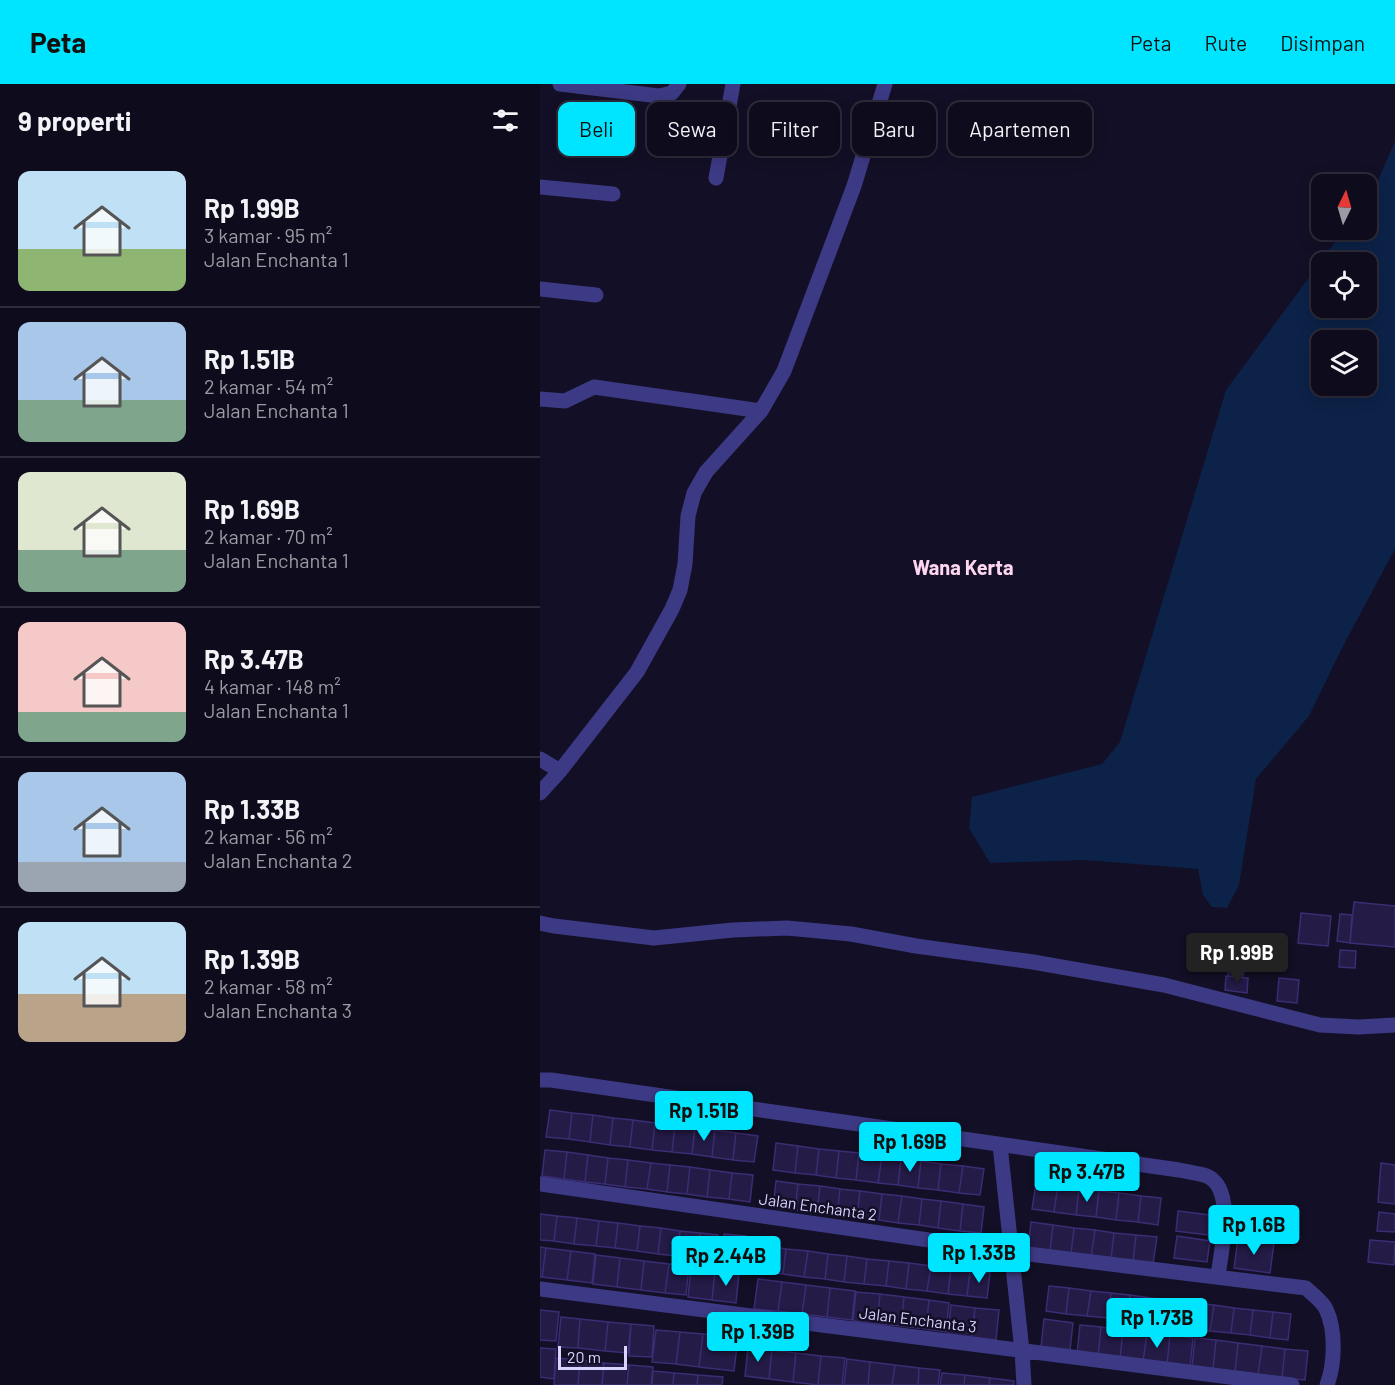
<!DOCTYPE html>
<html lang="id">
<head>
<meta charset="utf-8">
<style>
  :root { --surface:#0e0b1c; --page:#171425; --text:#f1f3f6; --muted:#9b9ba3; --line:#2e2b3b; --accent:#00e5ff }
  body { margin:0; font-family:Barlow,sans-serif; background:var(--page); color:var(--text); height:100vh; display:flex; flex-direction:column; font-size:22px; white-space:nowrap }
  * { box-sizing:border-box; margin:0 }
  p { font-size:20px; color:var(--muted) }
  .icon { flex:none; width:33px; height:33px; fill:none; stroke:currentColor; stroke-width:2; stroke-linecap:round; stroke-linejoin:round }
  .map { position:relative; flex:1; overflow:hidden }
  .panel { display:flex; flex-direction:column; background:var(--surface); width:540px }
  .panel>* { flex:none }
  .guide { position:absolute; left:18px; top:18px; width:570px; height:54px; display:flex; gap:12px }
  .needle { width:39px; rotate:5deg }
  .fabs { position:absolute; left:771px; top:90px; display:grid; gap:12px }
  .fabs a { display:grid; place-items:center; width:66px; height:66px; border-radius:12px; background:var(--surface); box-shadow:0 3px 15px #0003,0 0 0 2px var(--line); font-size:30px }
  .scale { position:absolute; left:18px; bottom:15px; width:69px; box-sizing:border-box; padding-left:6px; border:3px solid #d9d4ff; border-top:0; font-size:16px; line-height:21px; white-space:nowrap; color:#d9d4ff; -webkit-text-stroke:4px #130f26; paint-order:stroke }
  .price { position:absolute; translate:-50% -51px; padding:0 14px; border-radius:6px; background:var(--accent); color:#111; font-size:20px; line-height:39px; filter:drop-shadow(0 2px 3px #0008) }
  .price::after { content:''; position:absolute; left:50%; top:36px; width:18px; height:14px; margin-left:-9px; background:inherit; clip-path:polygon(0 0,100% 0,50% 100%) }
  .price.on { background:#222; color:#fff }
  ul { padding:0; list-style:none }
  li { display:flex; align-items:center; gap:18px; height:150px; padding:0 18px }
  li+li { border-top:2px solid var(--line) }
  li span { display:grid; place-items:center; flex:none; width:168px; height:120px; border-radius:12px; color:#555 }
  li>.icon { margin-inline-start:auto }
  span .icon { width:72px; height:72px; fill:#fffc; stroke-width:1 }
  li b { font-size:26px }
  h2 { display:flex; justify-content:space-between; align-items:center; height:72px; padding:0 18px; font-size:26px }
  .chip { padding:0 21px; border-radius:12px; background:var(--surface); box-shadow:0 3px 15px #0003,0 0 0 2px var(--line); font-size:21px; line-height:54px }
  .chip.on { background:var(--accent); color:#111 }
  header { display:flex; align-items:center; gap:36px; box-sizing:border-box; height:84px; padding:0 30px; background:var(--accent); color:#111 }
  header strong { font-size:28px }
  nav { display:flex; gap:33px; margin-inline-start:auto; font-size:21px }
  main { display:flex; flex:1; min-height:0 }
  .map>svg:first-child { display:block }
  .water { fill:#0c2248; fill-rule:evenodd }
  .building { fill:#241b47; stroke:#3b2d73; stroke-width:1.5 }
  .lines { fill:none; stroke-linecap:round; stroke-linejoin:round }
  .minor { stroke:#3d3a85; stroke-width:15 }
  .labels { text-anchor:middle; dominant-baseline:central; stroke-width:5; stroke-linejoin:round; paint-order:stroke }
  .street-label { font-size:16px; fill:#d9d4ff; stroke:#130f26 }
  .quarter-label { font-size:20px; font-weight:bold; fill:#ffd6f0; stroke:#130f26 }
</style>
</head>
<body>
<header>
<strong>Peta</strong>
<nav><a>Peta</a><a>Rute</a><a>Disimpan</a></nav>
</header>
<main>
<section class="panel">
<h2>9 properti<svg class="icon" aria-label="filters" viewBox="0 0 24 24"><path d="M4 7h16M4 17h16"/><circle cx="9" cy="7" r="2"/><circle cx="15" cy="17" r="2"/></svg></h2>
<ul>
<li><span style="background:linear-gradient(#bfe0f5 65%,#8fb573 0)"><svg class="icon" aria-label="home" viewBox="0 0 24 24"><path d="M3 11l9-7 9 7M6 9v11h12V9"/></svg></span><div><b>Rp 1.99B</b><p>3 kamar · 95 m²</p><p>Jalan Enchanta 1</p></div></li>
<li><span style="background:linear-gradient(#a9c7e8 65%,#7fa58c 0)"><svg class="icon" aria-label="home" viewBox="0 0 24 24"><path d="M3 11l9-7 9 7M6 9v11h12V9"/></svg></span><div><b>Rp 1.51B</b><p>2 kamar · 54 m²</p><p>Jalan Enchanta 1</p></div></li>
<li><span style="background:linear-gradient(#dfe7d0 65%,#7fa58c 0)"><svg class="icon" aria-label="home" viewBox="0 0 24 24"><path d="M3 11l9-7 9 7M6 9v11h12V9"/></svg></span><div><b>Rp 1.69B</b><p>2 kamar · 70 m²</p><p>Jalan Enchanta 1</p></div></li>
<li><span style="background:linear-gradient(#f6c9c9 75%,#7fa58c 0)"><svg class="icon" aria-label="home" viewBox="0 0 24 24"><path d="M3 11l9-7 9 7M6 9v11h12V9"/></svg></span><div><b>Rp 3.47B</b><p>4 kamar · 148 m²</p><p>Jalan Enchanta 1</p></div></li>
<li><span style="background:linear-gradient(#a9c7e8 75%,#9aa5b1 0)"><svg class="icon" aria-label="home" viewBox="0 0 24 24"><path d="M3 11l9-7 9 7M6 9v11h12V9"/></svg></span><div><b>Rp 1.33B</b><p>2 kamar · 56 m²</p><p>Jalan Enchanta 2</p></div></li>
<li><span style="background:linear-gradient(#bfe0f5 60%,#b9a48a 0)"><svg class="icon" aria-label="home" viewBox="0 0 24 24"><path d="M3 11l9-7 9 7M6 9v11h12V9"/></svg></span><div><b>Rp 1.39B</b><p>2 kamar · 58 m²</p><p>Jalan Enchanta 3</p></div></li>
</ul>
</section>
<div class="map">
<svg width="855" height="1301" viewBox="0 0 855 1301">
  <rect width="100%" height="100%" fill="#130f26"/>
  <path class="water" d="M855,57V465L802,564L769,632L716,695L699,801L687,824L672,823L663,811L658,785L545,776L450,779L429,744L432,713L562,680L580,658L686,306L804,146H826L827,115L836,101ZM782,178H826V224H782ZM782,256H826V302H782Z"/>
  <path class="building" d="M814,818L855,822V863L810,859Z
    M761,829L791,832L788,862L758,859Z
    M800,830L812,831L810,859L797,857Z
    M800,866L816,867L815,884L799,883Z
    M689,876L705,878L703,894L688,892Z
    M686,892L708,894L707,909L685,906Z
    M739,894L759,896L757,919L737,917Z
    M10,1026L32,1029L29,1055L6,1053Z
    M32,1029L53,1031L50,1058L29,1055Z
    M53,1031L73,1034L70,1061L50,1058Z
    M73,1034L93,1036L90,1063L70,1061Z
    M93,1036L115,1039L112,1066L90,1063Z
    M115,1039L135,1041L132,1068L112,1066Z
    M135,1041L155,1044L152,1070L132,1068Z
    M155,1044L175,1046L172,1073L152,1070Z
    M175,1046L196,1049L193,1076L172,1073Z
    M196,1049L218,1052L214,1078L193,1076Z
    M236,1059L258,1062L255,1089L233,1086Z
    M258,1062L279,1065L276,1091L255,1089Z
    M279,1065L299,1067L296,1094L276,1091Z
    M5,1066L27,1068L24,1095L2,1092Z
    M299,1067L319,1069L316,1096L296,1094Z
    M27,1068L48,1071L45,1098L24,1095Z
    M319,1069L342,1072L338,1099L316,1096Z
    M48,1071L68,1074L65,1100L45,1098Z
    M342,1072L361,1075L358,1101L338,1099Z
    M68,1074L88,1076L85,1103L65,1100Z
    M361,1075L381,1077L378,1104L358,1101Z
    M88,1076L111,1079L107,1105L85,1103Z
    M381,1077L401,1080L398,1106L378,1104Z
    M111,1079L130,1081L127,1108L107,1105Z
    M841,1079L855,1081V1120L838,1118Z
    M401,1080L423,1082L419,1109L398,1106Z
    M130,1081L150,1083L147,1110L127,1108Z
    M423,1082L444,1085L440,1111L419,1109Z
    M150,1083L170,1086L167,1113L147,1110Z
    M170,1086L192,1089L189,1115L167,1113Z
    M192,1089L213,1091L210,1118L189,1115Z
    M236,1097L258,1100L255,1126L233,1124Z
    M496,1099L518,1101L514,1128L492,1125Z
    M258,1100L280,1102L277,1129L255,1126Z
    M518,1101L539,1104L536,1131L514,1128Z
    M280,1102L300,1105L297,1132L277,1129Z
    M539,1104L559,1107L556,1133L536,1131Z
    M300,1105L320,1107L317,1134L297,1132Z
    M320,1107L342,1110L339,1136L317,1134Z
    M559,1107L579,1109L576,1136L556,1133Z
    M579,1109L601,1112L598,1138L576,1136Z
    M342,1110L362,1112L358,1139L339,1136Z
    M362,1112L382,1115L379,1141L358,1139Z
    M601,1112L621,1114L618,1141L598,1138Z
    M382,1115L401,1117L398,1144L379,1141Z
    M401,1117L423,1120L420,1147L398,1144Z
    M423,1120L444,1123L441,1149L420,1147Z
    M638,1127L670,1131L668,1151L636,1147Z
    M839,1128L855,1130V1148L837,1147Z
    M0,1130L17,1132L14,1157L0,1156Z
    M17,1132L37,1134L34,1160L14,1157Z
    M37,1134L59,1137L56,1162L34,1160Z
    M59,1137L78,1139L75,1164L56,1162Z
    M491,1138L513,1141L510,1167L488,1165Z
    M78,1139L100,1142L97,1167L75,1164Z
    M513,1141L534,1144L531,1170L510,1167Z
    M100,1142L121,1144L118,1170L97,1167Z
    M121,1144L140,1147L137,1172L118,1170Z
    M534,1144L555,1146L551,1173L531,1170Z
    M555,1146L574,1149L571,1175L551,1173Z
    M140,1147L160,1149L156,1174L137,1172Z
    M160,1149L178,1151L175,1177L156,1174Z
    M574,1149L596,1151L593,1178L571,1175Z
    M184,1150L206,1152L202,1187L179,1184Z
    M596,1151L617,1153L613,1180L593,1178Z
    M637,1152L670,1157L667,1178L634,1174Z
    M698,1155L734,1159L730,1189L694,1184Z
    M830,1156L855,1158L854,1181L828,1178Z
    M226,1162L246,1165L243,1190L223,1188Z
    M0,1163L6,1164L2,1193H0Z
    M6,1164L31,1167L27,1196L2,1193Z
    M246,1165L268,1167L264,1193L243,1190Z
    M31,1167L55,1170L52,1199L27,1196Z
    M268,1167L288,1170L285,1195L264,1193Z
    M288,1170L307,1172L304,1198L285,1195Z
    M56,1171L80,1174L77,1203L53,1200Z
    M307,1172L327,1175L324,1200L304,1198Z
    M80,1174L104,1177L101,1206L77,1203Z
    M327,1175L349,1177L346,1202L324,1200Z
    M104,1177L129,1180L125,1209L101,1206Z
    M349,1177L369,1179L366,1205L346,1202Z
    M369,1179L391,1182L387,1207L366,1205Z
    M129,1180L149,1182L146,1211L125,1209Z
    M391,1182L411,1184L408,1210L387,1207Z
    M151,1184L175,1187L172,1216L148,1213Z
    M411,1184L430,1187L427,1212L408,1210Z
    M175,1187L199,1189L196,1219L172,1216Z
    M430,1187L450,1189L447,1214L427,1212Z
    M218,1195L242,1198L238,1227L214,1225Z
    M242,1198L266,1201L262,1230L238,1227Z
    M266,1201L290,1204L287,1233L262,1230Z
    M509,1202L529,1204L526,1230L506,1227Z
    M290,1204L315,1207L312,1236L287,1233Z
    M529,1204L551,1207L547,1232L526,1230Z
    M551,1207L571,1209L568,1234L547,1232Z
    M316,1208L340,1210L337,1240L313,1237Z
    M571,1209L590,1211L587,1237L568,1234Z
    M340,1210L364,1213L361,1242L337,1240Z
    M590,1211L610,1214L607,1239L587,1237Z
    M364,1213L389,1216L386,1245L361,1242Z
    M610,1214L632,1216L629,1242L607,1239Z
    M389,1216L409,1219L406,1248L386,1245Z
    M632,1216L652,1219L649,1244L629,1242Z
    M652,1219L674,1221L670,1247L649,1244Z
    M411,1221L435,1224L432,1253L408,1250Z
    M674,1221L694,1224L691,1249L670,1247Z
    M435,1224L459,1226L456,1256L432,1253Z
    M694,1224L713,1226L710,1251L691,1249Z
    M0,1226L19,1228L16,1257L0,1256Z
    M713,1226L733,1228L730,1254L710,1251Z
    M733,1228L751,1230L748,1256L730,1254Z
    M21,1233L40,1235L38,1264L18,1263Z
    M40,1235L68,1238L65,1267L38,1264Z
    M504,1235L533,1239L530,1266L501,1263Z
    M68,1238L91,1240L88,1269L65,1267Z
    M91,1240L114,1242L112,1273L89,1272Z
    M540,1241L561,1243L558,1273L537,1270Z
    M561,1243L583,1246L580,1275L558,1273Z
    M116,1246L140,1248L136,1280L112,1278Z
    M583,1246L607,1249L603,1278L580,1275Z
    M140,1248L163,1250L159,1283L136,1280Z
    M607,1249L630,1251L627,1281L603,1278Z
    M163,1250L198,1254L194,1287L159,1283Z
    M630,1251L653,1254L650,1283L627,1281Z
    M655,1254L676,1256L673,1285L652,1283Z
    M676,1256L698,1259L695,1288L673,1285Z
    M698,1259L722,1262L718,1291L695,1288Z
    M722,1262L745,1265L742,1294L718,1291Z
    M208,1263L232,1266L229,1295L205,1292Z
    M0,1264L16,1265L14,1295L0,1293Z
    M745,1265L768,1267L765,1296L742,1294Z
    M232,1266L256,1269L253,1298L229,1295Z
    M256,1269L281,1272L278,1301L253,1298Z
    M281,1272L305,1274L302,1301H278Z
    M16,1274L40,1276L38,1301H14Z
    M307,1275L330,1278L328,1301H304Z
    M40,1276L64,1279L62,1301H38Z
    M330,1278L355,1281L352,1301H328Z
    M64,1279L89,1281L87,1301H62Z
    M89,1281L113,1283L111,1301H87Z
    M355,1281L379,1284L378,1301H352Z
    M379,1284L400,1286L398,1301H378Z
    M113,1287L134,1289L133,1301H112Z
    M134,1289L158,1291L157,1301H133Z
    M402,1289L425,1291L424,1301H400Z
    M158,1291L183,1293L182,1301H157Z
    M425,1291L450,1294L449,1301H424Z
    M450,1294L474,1297V1301H449Z"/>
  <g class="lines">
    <path class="minor" d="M20,0L119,12L132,9L139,0
      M176,94L193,0
      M0,103L73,110
      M0,205L56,211
      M0,315L25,317L54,303L221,327
      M0,675L20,687
      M0,709L20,687L97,588L132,525L140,506L145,480L148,432L154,409L166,388L221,327L244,287L314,102L345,0
      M0,839L14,842L114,854L193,846L247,844L311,850L376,862L493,878L624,901L780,941L819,943L855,941
      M0,996H11L639,1086C648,1088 658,1089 667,1092C696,1105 681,1167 678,1192
      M460,1061L482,1267L484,1301
      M0,1100L472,1168L766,1204C772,1210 782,1217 786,1225C796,1246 795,1279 787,1301
      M0,1205L752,1301"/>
  </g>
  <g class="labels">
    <g class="street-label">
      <text transform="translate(278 1122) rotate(8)">Jalan Enchanta 2</text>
      <text transform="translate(378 1235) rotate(7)">Jalan Enchanta 3</text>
    </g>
    <g class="quarter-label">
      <text x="423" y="483">Wana Kerta</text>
    </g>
  </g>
</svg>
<div class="fabs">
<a><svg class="needle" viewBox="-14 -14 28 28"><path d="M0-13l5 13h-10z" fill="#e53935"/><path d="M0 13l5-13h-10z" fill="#9b9ba3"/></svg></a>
<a><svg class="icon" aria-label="locate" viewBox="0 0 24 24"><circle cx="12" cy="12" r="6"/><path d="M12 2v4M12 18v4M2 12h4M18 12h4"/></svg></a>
<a><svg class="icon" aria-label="layers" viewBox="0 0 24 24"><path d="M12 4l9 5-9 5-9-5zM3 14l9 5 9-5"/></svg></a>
</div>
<div class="scale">20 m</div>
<b class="price on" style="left:697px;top:900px">Rp 1.99B</b>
<b class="price" style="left:164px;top:1058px">Rp 1.51B</b>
<b class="price" style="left:370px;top:1089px">Rp 1.69B</b>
<b class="price" style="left:547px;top:1119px">Rp 3.47B</b>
<b class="price" style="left:714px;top:1172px">Rp 1.6B</b>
<b class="price" style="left:439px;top:1200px">Rp 1.33B</b>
<b class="price" style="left:186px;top:1203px">Rp 2.44B</b>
<b class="price" style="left:617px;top:1265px">Rp 1.73B</b>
<b class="price" style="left:218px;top:1279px">Rp 1.39B</b>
<div class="guide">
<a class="chip on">Beli</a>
<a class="chip">Sewa</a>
<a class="chip">Filter</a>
<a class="chip">Baru</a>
<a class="chip">Apartemen</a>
</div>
</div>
</main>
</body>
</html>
